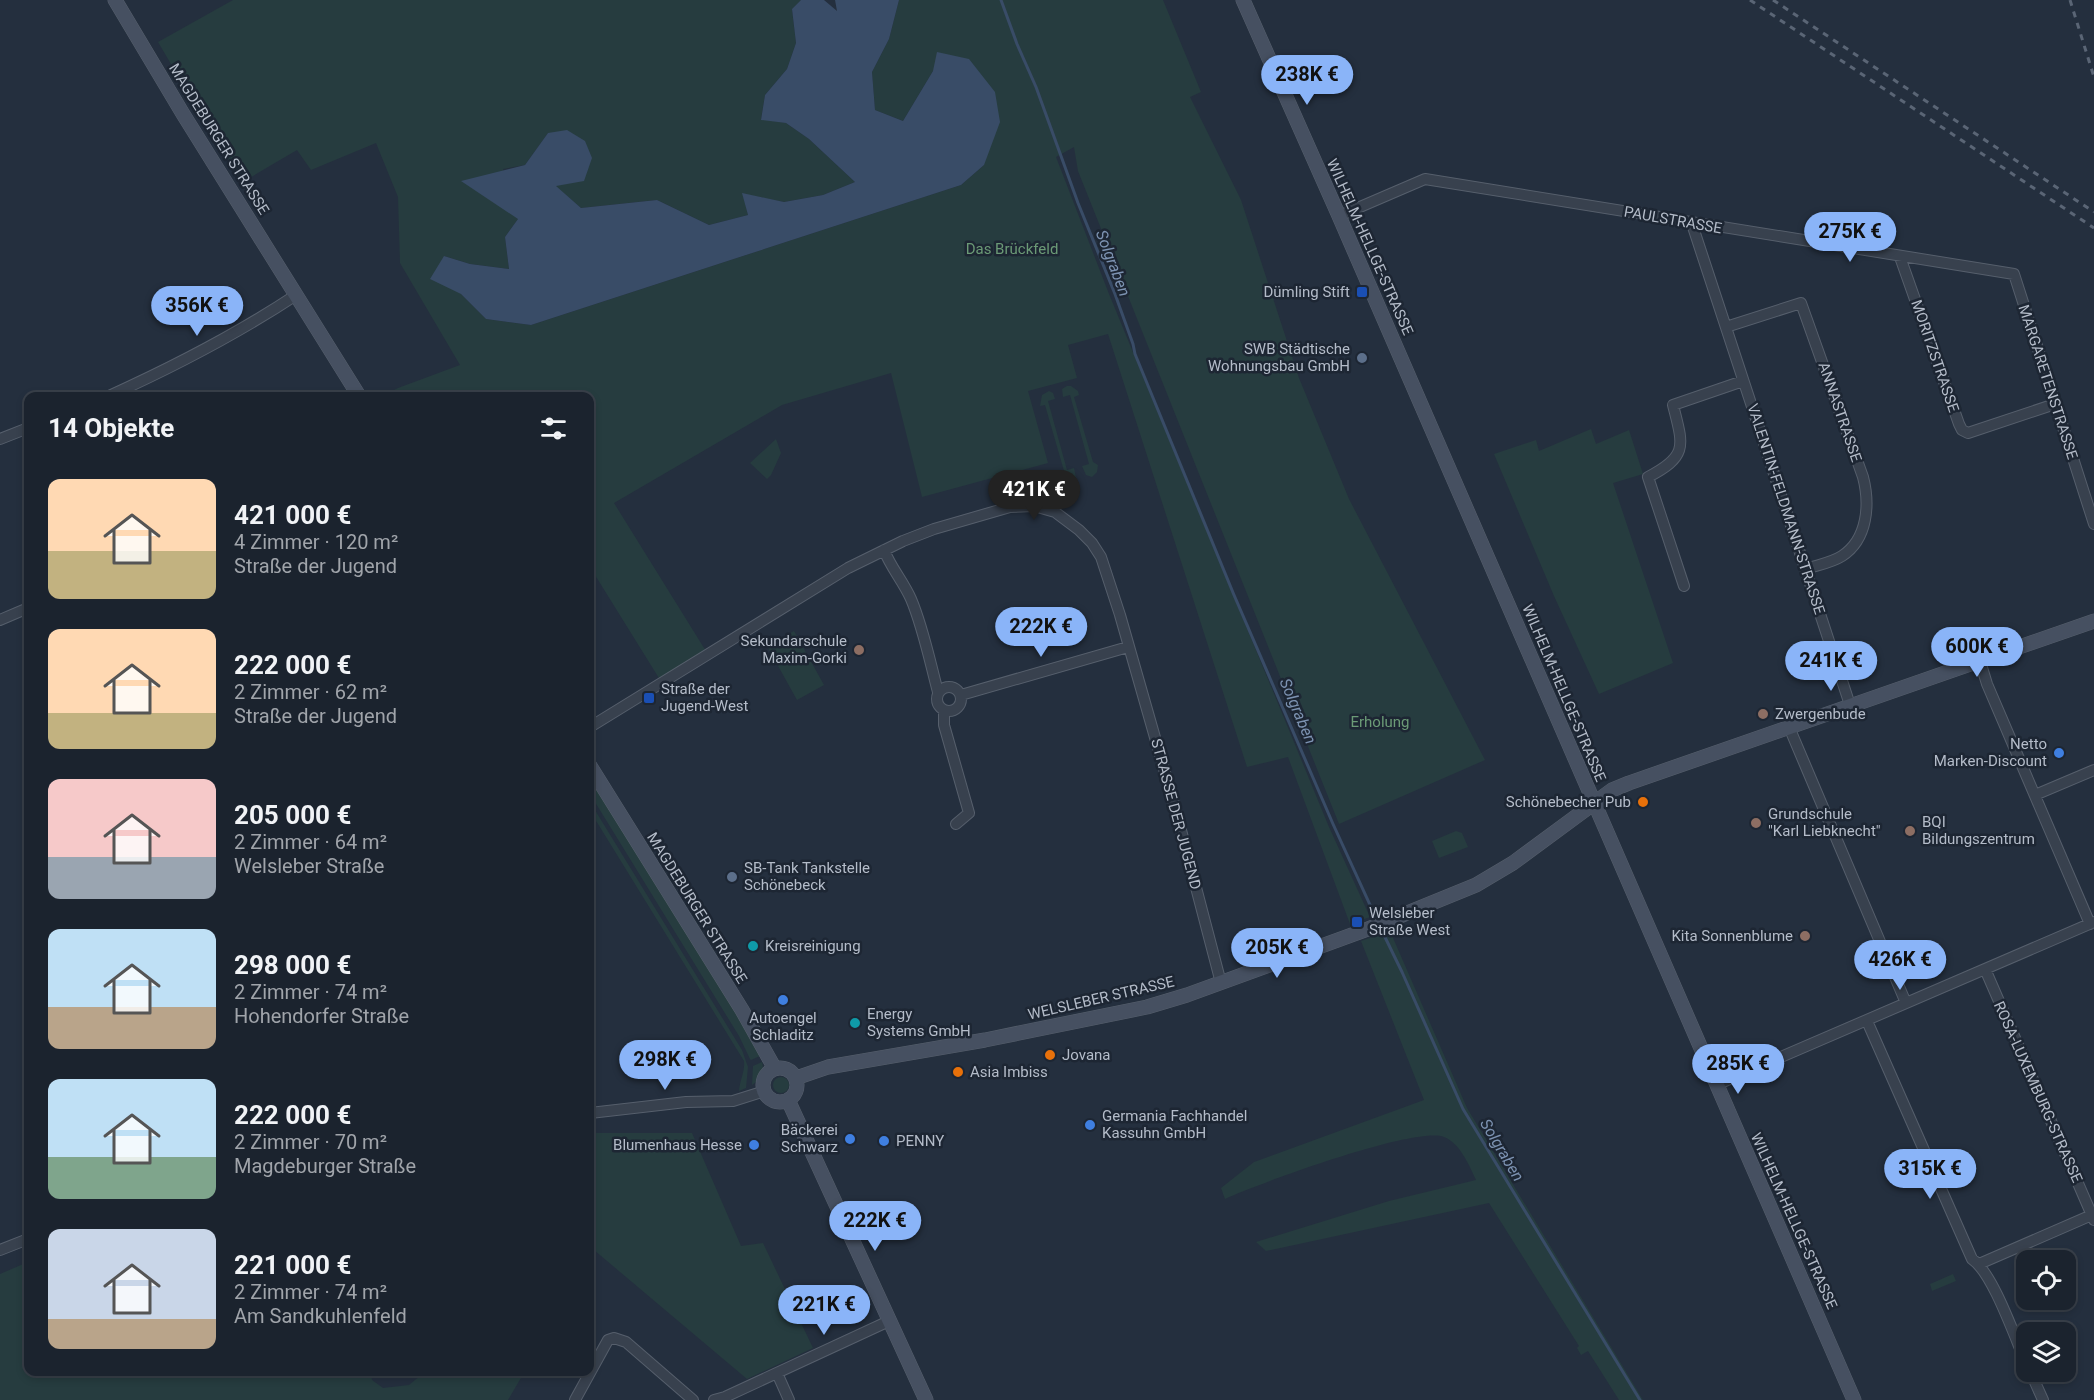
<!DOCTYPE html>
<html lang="de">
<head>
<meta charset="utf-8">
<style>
  :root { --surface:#1b232e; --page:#242b36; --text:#f1f3f6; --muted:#a0a4aa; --line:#39404a; --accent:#8ab4f8 }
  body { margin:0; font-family:Roboto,sans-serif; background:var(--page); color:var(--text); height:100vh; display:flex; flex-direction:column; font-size:22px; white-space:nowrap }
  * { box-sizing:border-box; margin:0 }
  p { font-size:20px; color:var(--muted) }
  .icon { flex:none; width:33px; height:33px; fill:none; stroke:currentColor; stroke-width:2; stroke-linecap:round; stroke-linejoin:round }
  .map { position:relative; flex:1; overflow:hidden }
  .details { position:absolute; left:24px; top:392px; width:570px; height:984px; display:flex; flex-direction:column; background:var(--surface); border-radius:12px; box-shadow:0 3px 9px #0003,0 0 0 2px var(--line) }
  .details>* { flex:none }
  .tools { position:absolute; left:2016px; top:1250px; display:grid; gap:12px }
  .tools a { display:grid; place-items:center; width:60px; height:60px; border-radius:12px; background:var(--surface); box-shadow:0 3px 9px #0003,0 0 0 2px var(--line); font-size:30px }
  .price { position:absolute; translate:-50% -51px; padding:0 14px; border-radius:21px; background:var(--accent); color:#111; font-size:20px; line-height:39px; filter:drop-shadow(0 2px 3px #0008) }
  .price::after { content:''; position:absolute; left:50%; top:36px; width:18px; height:14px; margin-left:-9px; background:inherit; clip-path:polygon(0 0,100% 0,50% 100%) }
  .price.active { background:#222; color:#fff }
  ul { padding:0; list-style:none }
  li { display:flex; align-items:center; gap:18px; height:150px; padding:0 24px }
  li span { display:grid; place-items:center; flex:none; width:168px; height:120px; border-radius:12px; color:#555 }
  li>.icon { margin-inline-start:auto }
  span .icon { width:72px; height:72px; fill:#fffc; stroke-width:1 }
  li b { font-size:26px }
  h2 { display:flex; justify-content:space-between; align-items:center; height:72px; padding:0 24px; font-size:26px }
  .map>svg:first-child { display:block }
  .green { fill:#263c3f }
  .water { fill:#394c67 }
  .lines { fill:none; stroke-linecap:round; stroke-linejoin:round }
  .stream { stroke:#394c67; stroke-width:3 }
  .street-casing { stroke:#565f6c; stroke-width:12 }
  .secondary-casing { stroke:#565f6c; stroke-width:15 }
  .street { stroke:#38414e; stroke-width:10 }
  .secondary { stroke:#465061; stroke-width:14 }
  .rail { stroke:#5a6575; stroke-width:3; stroke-dasharray:6 6; stroke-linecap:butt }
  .transit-dot { fill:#1a4fb4; stroke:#1d2633; stroke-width:2 }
  .service-dot { fill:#5c6f8a; stroke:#1d2633; stroke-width:2 }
  .education-dot { fill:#8d6e63; stroke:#1d2633; stroke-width:2 }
  .shop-dot { fill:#3f7fe0; stroke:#1d2633; stroke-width:2 }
  .food-dot { fill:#e8710a; stroke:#1d2633; stroke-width:2 }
  .culture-dot { fill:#0f9aa8; stroke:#1d2633; stroke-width:2 }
  .labels { text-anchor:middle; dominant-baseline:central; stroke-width:5; stroke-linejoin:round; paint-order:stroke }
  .street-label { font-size:15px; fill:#b4bcc9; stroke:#1d2633 }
  .park-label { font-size:15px; fill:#6b9a76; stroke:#1d2633 }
  .poi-label { font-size:15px; fill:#b4bcc9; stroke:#1d2633; text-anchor:start }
  .water-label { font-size:16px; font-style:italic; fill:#7c92b1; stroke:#1d2633 }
</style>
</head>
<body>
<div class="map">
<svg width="2094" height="1400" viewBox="0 0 2094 1400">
  <rect width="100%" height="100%" fill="#242f3e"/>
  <path class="green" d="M233,0H801L792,10L796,43L787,69L765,95L761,119L786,123L809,139L855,182L823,195L784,202L743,194L748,215L709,225L657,200L581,208L555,186L548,133L525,165L503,169L518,219L505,237L509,269L470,264L444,256L461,294L486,319L531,325L961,185L984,165L933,71L903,121L875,110L872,72L889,39L899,0H1163L1201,92L1190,97L1241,200L1299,378L1349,499L1485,760L1339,824L1078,171L1074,147L1056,157L1109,294L1329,827L1370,917L1350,924L1288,757L1247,767L1108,334L1068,345L1077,378L1028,391L1048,463L922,497L891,373L782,405L614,503L709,656L662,683L590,567V396H383L398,388L460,365L400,263L398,197L376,143L311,170L297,150L241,183L158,42Z
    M1067,386H1071L1078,391L1079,395L1074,397L1093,462L1098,465L1097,472L1092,477L1086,475L1082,466L1089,464L1070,395L1063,397L1062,389Z
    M1049,391L1053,393L1055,399L1048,401L1067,470L1074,468L1076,478L1071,483L1060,477V472L1064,471L1045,405L1040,406L1042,395Z
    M1591,429L1596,444L1629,430L1643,474L1613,483L1673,663L1599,694L1554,596L1494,454L1536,440L1539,451Z
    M776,439L781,453L771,475L767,479L750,463Z
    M794,631L824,685L797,700L767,646Z
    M590,776L739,1016L760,1056L751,1060L750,1059L739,1036L590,794Z
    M590,802L742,1050L748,1067L746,1088L739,1091C740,1079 745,1072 744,1061L590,811Z
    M1456,831L1462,833L1468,847L1439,858L1432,841Z
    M1390,931L1467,1108L1643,1400H1619L1588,1351L1581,1355L1577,1348L1579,1346L1489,1203L1266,1251L1256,1242L1389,1201L1476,1180C1469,1165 1460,1143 1444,1137C1415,1126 1258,1184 1225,1199L1221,1188L1254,1162L1424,1100L1361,941Z
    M762,1062C765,1072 761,1079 752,1085L753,1066Z
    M773 1085a8 8 0 1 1 16 0a8 8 0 1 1-16 0Z
    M590,1133H692L741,1246L763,1243L813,1348L747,1379L594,1250L590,1258Z
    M28,1262V1371H370L372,1380L383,1388L409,1385L426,1371H525L508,1400H0V1274Z
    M1953,1274L1956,1281L1932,1291L1930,1284Z"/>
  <path class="water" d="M801,0H824L837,11L835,0H899L889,39L872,72L875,110L903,121L933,71L937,52L969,59L995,92L1000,122L984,165L961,185L531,325L486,319L461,294L430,279L444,256L470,264L509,269L505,237L518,219L461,181L525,165L548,133L567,130L585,141L592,158L584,181L556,186L581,208L657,200L709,225L748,215L742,193L784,202L823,195L855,182L809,139L786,123L761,120L765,95L787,69L796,43L792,9Z"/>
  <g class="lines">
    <path class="stream" d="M1001,0L1017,44L1036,87L1078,203L1115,294L1133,344L1135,354L1234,595L1333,824L1377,920
      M1381,929L1402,972L1463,1109L1640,1400"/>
    <g class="street-casing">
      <path id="street" d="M1339,216L1425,179L2014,274L2094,524
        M1692,224L1850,705
        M1900,257L1959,424L1962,430L1968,433L2055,404
        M1726,327L1801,303L1863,477C1870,504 1868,539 1842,556C1831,563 1817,565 1806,569
        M109,396C173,367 237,334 296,295
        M0,439L28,428
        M884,550C891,568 903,581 911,599C923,627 930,662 938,692
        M1684,586L1648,477C1689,456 1683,445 1673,405L1743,381
        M0,620L28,608
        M1980,661L1987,684L2090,924
        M937 699a12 12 0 1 1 24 0a12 12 0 1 1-24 0Z
        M961,695L1128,647
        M944,711V725L969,813L956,824
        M590,727L848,568L903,541L934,529L1010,507L1034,506L1055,512L1079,530L1092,543L1101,557L1120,615L1176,811L1221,983
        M1789,727L1906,1003
        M2035,795L2094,770
        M1985,969L2094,1220
        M1867,1021L1972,1259C1993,1273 2015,1338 2026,1363
        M1716,1085L2094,922
        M590,1113L686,1102L733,1101L765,1091
        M0,1250L28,1239
        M1979,1264L2094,1214
        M2030,1371L2043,1400
        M777,1373L789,1400
        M575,1400L608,1340L614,1338L626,1342L693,1400
        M714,1400L725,1397L889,1321"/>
    </g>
    <g class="secondary-casing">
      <path id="secondary" d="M115,0L183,114L359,396
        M1243,0L1339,216L1854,1400
        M590,766L742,1010L775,1069
        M763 1085a17 17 0 1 1 34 0a17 17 0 1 1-34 0Z
        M796,1078L828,1067L985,1040L1147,1007L1187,995L1368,929L1476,885L1513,863L1612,790L1629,783L2094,621
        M788,1100L926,1400"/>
    </g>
    <use href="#street" class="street"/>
    <use href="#secondary" class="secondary"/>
    <path class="rail" d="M1750,0L2094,228
      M1773,0L2094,212
      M2070,0L2094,77"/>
  </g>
  <g class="transit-dot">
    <rect x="1356" y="286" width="12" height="12" rx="3"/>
    <rect x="643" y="692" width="12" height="12" rx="3"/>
    <rect x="1351" y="916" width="12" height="12" rx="3"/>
  </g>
  <g class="service-dot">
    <circle cx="1362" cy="358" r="6"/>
    <circle cx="732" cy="877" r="6"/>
  </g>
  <g class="education-dot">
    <circle cx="859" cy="650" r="6"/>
    <circle cx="1763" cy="714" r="6"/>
    <circle cx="1756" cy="823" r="6"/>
    <circle cx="1910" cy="831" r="6"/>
    <circle cx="1805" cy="936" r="6"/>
  </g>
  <g class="shop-dot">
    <circle cx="2059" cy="753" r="6"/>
    <circle cx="783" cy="1000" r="6"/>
    <circle cx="1090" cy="1125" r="6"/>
    <circle cx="850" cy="1139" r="6"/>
    <circle cx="884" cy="1141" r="6"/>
    <circle cx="754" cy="1145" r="6"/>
  </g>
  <g class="food-dot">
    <circle cx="1643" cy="802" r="6"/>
    <circle cx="1050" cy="1055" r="6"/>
    <circle cx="958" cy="1072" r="6"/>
  </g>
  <g class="culture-dot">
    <circle cx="753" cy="946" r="6"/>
    <circle cx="855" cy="1023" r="6"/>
  </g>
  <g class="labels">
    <g class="street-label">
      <text transform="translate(219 139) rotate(58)">MAGDEBURGER STRASSE</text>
      <text transform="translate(1673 220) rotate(10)">PAULSTRASSE</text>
      <text transform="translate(1370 247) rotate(66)">WILHELM-HELLGE-STRASSE</text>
      <text transform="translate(1935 356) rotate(71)">MORITZSTRASSE</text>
      <text transform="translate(2048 382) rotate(72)">MARGARETENSTRASSE</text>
      <text transform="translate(1840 412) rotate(71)">ANNASTRASSE</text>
      <text transform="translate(1786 509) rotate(72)">VALENTIN-FELDMANN-STRASSE</text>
      <text transform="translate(1564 693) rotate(67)">WILHELM-HELLGE-STRASSE</text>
      <text transform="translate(1176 814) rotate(75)">STRASSE DER JUGEND</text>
      <text transform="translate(697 908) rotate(58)">MAGDEBURGER STRASSE</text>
      <text transform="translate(1101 998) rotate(-13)">WELSLEBER STRASSE</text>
      <text transform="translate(2038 1092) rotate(66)">ROSA-LUXEMBURG-STRASSE</text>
      <text transform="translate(1794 1221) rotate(66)">WILHELM-HELLGE-STRASSE</text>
    </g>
    <g class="park-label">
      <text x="1012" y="249">Das Brückfeld</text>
      <text x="1380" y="722">Erholung</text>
    </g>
    <g class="poi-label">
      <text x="1350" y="292" text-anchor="end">Dümling Stift</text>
      <text x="1350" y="349" text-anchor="end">SWB Städtische<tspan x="1350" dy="17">Wohnungsbau GmbH</tspan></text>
      <text x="847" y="641" text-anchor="end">Sekundarschule<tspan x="847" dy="17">Maxim-Gorki</tspan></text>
      <text x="661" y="689">Straße der<tspan x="661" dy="17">Jugend-West</tspan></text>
      <text x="1775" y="714">Zwergenbude</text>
      <text x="2047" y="744" text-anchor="end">Netto<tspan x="2047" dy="17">Marken-Discount</tspan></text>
      <text x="1631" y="802" text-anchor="end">Schönebecher Pub</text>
      <text x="1768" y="814">Grundschule<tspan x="1768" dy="17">"Karl Liebknecht"</tspan></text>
      <text x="1922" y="822">BQI<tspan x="1922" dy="17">Bildungszentrum</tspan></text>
      <text x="744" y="868">SB-Tank Tankstelle<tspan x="744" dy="17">Schönebeck</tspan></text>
      <text x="1369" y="913">Welsleber<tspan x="1369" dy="17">Straße West</tspan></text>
      <text x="1793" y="936" text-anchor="end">Kita Sonnenblume</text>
      <text x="765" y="946">Kreisreinigung</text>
      <text x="867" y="1014">Energy<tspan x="867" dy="17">Systems GmbH</tspan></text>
      <text x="783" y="1018" text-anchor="middle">Autoengel<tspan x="783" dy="17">Schladitz</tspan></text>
      <text x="1062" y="1055">Jovana</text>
      <text x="970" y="1072">Asia Imbiss</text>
      <text x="1102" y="1116">Germania Fachhandel<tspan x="1102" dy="17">Kassuhn GmbH</tspan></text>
      <text x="838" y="1130" text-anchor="end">Bäckerei<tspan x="838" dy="17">Schwarz</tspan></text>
      <text x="896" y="1141">PENNY</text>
      <text x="742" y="1145" text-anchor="end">Blumenhaus Hesse</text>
    </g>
    <g class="water-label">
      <text transform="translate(1113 263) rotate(69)">Solgraben</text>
      <text transform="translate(1298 711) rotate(67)">Solgraben</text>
      <text transform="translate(1502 1150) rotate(59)">Solgraben</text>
    </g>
  </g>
</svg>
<div class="tools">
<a><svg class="icon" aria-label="locate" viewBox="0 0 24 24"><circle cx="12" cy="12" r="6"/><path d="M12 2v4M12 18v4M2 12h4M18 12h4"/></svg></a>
<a><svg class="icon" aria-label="layers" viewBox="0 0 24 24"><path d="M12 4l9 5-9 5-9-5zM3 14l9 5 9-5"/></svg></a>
</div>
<b class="price" style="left:1307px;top:106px">238K €</b>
<b class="price" style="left:1850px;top:263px">275K €</b>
<b class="price" style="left:197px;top:337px">356K €</b>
<b class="price active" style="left:1034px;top:521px">421K €</b>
<b class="price" style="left:1041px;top:658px">222K €</b>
<b class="price" style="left:1977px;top:678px">600K €</b>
<b class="price" style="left:1831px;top:692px">241K €</b>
<b class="price" style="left:1277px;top:979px">205K €</b>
<b class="price" style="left:1900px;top:991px">426K €</b>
<b class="price" style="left:665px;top:1091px">298K €</b>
<b class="price" style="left:1738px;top:1095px">285K €</b>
<b class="price" style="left:1930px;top:1200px">315K €</b>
<b class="price" style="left:875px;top:1252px">222K €</b>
<b class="price" style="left:824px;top:1336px">221K €</b>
<section class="details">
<h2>14 Objekte<svg class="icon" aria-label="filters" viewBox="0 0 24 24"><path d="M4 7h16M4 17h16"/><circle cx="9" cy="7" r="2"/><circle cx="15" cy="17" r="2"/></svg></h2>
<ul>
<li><span style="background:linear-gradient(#ffd9b3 60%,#c2b280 0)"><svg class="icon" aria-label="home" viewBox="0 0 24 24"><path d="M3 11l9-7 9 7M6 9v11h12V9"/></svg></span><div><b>421 000 €</b><p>4 Zimmer · 120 m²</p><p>Straße der Jugend</p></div></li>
<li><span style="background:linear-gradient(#ffd9b3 70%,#c2b280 0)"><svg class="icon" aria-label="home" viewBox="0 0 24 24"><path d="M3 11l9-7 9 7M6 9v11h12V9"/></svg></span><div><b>222 000 €</b><p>2 Zimmer · 62 m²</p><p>Straße der Jugend</p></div></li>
<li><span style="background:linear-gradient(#f6c9c9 65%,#9aa5b1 0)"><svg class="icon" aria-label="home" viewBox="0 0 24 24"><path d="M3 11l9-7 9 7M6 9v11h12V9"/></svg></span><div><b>205 000 €</b><p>2 Zimmer · 64 m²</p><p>Welsleber Straße</p></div></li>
<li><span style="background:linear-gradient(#bfe0f5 65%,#b9a48a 0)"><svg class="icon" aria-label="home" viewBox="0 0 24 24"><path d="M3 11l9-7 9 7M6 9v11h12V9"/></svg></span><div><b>298 000 €</b><p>2 Zimmer · 74 m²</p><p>Hohendorfer Straße</p></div></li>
<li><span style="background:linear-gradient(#bfe0f5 65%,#7fa58c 0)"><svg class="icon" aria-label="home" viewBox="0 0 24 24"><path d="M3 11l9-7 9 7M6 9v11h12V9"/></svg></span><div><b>222 000 €</b><p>2 Zimmer · 70 m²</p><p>Magdeburger Straße</p></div></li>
<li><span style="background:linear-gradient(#c9d6e8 75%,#b9a48a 0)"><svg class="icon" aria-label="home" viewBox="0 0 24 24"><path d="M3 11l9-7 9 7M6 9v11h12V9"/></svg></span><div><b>221 000 €</b><p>2 Zimmer · 74 m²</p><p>Am Sandkuhlenfeld</p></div></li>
</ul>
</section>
</div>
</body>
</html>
